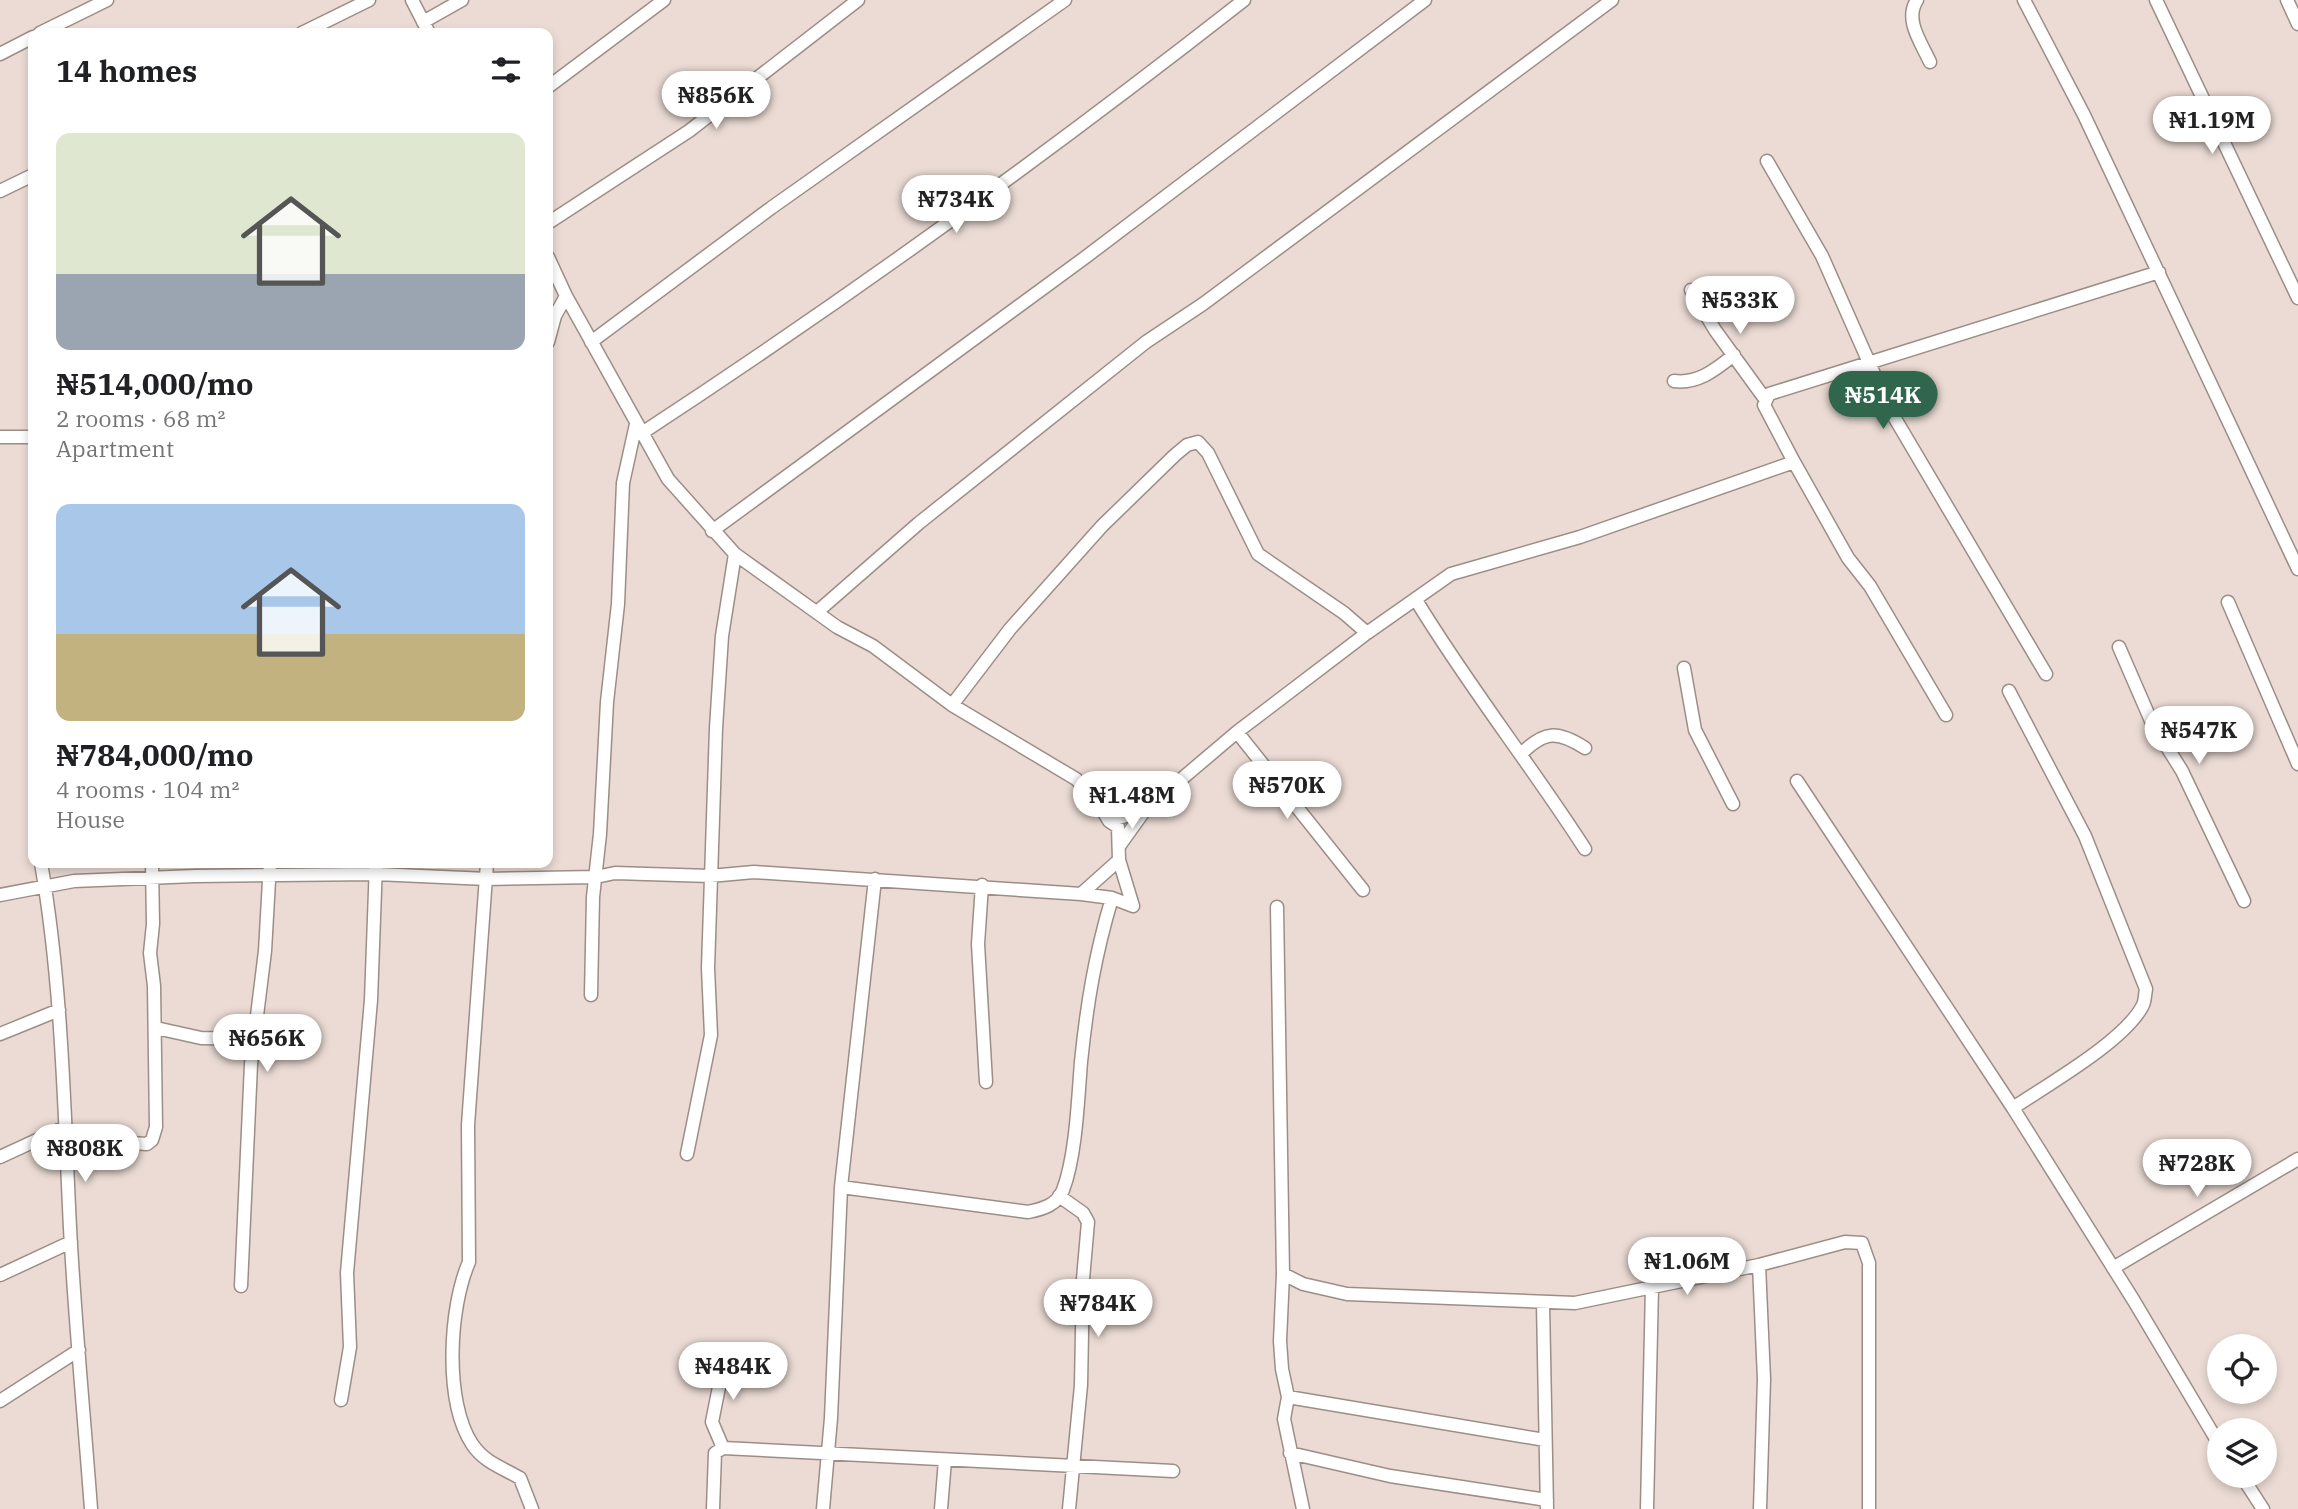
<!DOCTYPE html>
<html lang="en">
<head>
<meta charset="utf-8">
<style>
  :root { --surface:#fff; --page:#f6f6f6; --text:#202124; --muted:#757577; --accent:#30664c }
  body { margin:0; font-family:"IBM Plex Serif",serif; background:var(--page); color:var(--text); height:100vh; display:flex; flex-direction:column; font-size:26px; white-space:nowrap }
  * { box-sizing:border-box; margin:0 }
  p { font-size:23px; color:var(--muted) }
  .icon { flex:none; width:38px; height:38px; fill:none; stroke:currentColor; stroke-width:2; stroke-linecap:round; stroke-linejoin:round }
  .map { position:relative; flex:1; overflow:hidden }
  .side { position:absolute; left:28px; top:28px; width:525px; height:840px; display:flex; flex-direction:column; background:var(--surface); border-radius:14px; box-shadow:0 4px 10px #0003 }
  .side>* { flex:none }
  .fabs { position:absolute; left:2207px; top:1334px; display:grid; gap:14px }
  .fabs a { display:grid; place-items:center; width:70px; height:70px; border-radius:50%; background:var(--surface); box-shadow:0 4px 10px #0003; font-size:35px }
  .price { position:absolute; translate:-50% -60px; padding:0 16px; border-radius:24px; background:#fff; color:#222; font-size:23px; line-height:46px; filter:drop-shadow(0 2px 4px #0008) }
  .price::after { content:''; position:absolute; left:50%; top:42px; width:21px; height:16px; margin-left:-10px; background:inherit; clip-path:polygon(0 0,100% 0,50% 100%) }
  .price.on { background:var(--accent); color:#fff }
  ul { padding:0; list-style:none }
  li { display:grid; align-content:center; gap:14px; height:371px; padding:0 28px }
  li span { display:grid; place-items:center; height:217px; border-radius:14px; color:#555 }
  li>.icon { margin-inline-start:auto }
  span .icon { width:126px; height:126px; fill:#fffc; stroke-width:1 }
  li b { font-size:30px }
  h2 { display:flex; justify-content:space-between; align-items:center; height:84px; padding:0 28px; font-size:30px }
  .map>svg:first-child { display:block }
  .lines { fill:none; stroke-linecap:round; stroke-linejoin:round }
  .minor-casing { stroke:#9c8e86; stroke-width:15 }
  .minor { stroke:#fff; stroke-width:12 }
</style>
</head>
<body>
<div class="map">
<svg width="2298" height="1509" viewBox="0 0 2298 1509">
  <rect width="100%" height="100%" fill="#ebdbd4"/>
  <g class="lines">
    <g class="minor-casing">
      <path id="minor" d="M412,0L429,33
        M1917,0C1904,20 1921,42 1930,62
        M2024,0L2084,115L2298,569
        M2156,0L2298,298
        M2287,0L2298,24
        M423,22L462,0
        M40,33L107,0
        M302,33L369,0
        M0,54L33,37
        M548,87L664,0
        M1767,161L1822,256L1890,410L2046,674
        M0,191L33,175
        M548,223L689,131L858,0
        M548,257L566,296L668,479L735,554L837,627L873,646L952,705L1076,779L1096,799L1109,821L1118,827L1119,860L1133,906
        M1691,290L1715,330L1765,399
        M548,342L555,316L566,296
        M591,342L771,208L1065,0
        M1674,381C1698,384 1715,370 1734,355
        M642,433C848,298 1050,152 1244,0
        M0,437H33
        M1794,462L1764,405L1769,394L2159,272
        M712,531L1083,259L1425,0
        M1416,600C1468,686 1531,765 1585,849
        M2228,602L2298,764
        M817,612L919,523L1146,342L1203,304L1612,0
        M2119,647L2152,723L2182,771L2244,901
        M1684,668L1695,730L1733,804
        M2009,691L2085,836L2146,989C2145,994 2145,1001 2143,1005C2125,1041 2047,1085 2013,1108
        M952,705L1010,629L1102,526L1175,455L1187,445L1198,442L1208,453L1258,554L1344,613L1367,633
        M1237,732L1363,890
        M1521,754C1544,731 1557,730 1585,748
        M1797,781L2013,1108L2134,1301L2219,1444
        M1109,821L1145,810
        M1120,845L1145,810L1237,732L1367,633L1451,574L1580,537L1794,462L1848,558L1870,586L1946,715
        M41,863C62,983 64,1106 70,1228C75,1322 84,1415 91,1509
        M487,863L468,1125L469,1262C449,1308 444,1401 472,1444C485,1463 501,1467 520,1478L532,1509
        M982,885L978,944L986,1082
        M1081,894L1119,860
        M0,895L74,881L195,876L376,874L487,879L596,877L615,873L710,876L754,872L1081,894L1112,898L1133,906
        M1277,907L1283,1274L1280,1341L1282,1369L1288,1397L1284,1419L1303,1509
        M591,995L593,897L600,834L607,702L618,604L623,483L636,424
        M156,1028L201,1038L254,1039
        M0,1034L59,1010
        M66,1144L96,1141L147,1144L152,1140L156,1127L154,986L150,953L153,924L152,863
        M687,1154L711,1035L708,968L716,728L722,636L735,554
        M0,1157L65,1127
        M841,1187L1028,1212C1043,1209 1057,1205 1063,1190C1076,1156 1078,1099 1081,1062C1087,1003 1095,955 1112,898
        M1059,1196L1083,1213L1088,1222L1083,1279L1081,1385L1069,1509
        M1759,1265L1764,1379L1760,1509
        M2113,1268L2298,1159
        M1283,1274L1303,1284L1347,1294L1575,1303L1759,1265L1845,1242L1862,1243L1869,1263V1509
        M0,1275L71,1242
        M241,1286L251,1064L265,951L270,863
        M1543,1304L1547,1509
        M1288,1397L1545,1440
        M341,1400L350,1347L347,1273L371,1000L376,863
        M0,1401L79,1350
        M723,1448L712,1422L724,1362
        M1290,1453L1390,1476L1547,1500
        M2241,1475L2263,1509
        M713,1509L715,1453L723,1448L1173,1471
        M823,1509L831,1418L841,1187L875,879
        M941,1509L945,1460
        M1647,1509L1652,1287"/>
    </g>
    <use href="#minor" class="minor"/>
  </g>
</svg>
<div class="fabs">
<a><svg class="icon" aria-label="locate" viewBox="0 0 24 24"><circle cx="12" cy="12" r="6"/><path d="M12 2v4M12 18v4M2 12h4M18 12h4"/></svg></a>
<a><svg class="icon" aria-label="layers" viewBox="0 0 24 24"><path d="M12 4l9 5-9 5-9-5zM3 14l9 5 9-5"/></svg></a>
</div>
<b class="price" style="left:716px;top:131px">₦856K</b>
<b class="price" style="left:2212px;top:156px">₦1.19M</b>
<b class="price" style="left:956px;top:235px">₦734K</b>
<b class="price" style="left:1740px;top:336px">₦533K</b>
<b class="price on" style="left:1883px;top:431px">₦514K</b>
<b class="price" style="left:2199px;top:766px">₦547K</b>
<b class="price" style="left:1287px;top:821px">₦570K</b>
<b class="price" style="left:1132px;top:831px">₦1.48M</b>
<b class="price" style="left:267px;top:1074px">₦656K</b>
<b class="price" style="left:85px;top:1184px">₦808K</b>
<b class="price" style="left:2197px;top:1199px">₦728K</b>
<b class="price" style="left:1687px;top:1297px">₦1.06M</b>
<b class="price" style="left:1098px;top:1339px">₦784K</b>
<b class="price" style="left:733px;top:1402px">₦484K</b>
<section class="side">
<h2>14 homes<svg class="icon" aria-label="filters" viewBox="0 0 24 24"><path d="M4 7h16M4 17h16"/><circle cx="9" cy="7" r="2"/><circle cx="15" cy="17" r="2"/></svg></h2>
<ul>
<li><span style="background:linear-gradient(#dfe7d0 65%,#9aa5b1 0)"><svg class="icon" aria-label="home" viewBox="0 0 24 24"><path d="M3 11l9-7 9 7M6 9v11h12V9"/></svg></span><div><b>₦514,000/mo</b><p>2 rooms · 68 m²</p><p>Apartment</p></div></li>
<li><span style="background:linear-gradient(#a9c7e8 60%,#c2b280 0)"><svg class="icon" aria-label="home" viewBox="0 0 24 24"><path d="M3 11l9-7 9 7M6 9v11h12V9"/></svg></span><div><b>₦784,000/mo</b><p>4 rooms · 104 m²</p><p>House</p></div></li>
</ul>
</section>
</div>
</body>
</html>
